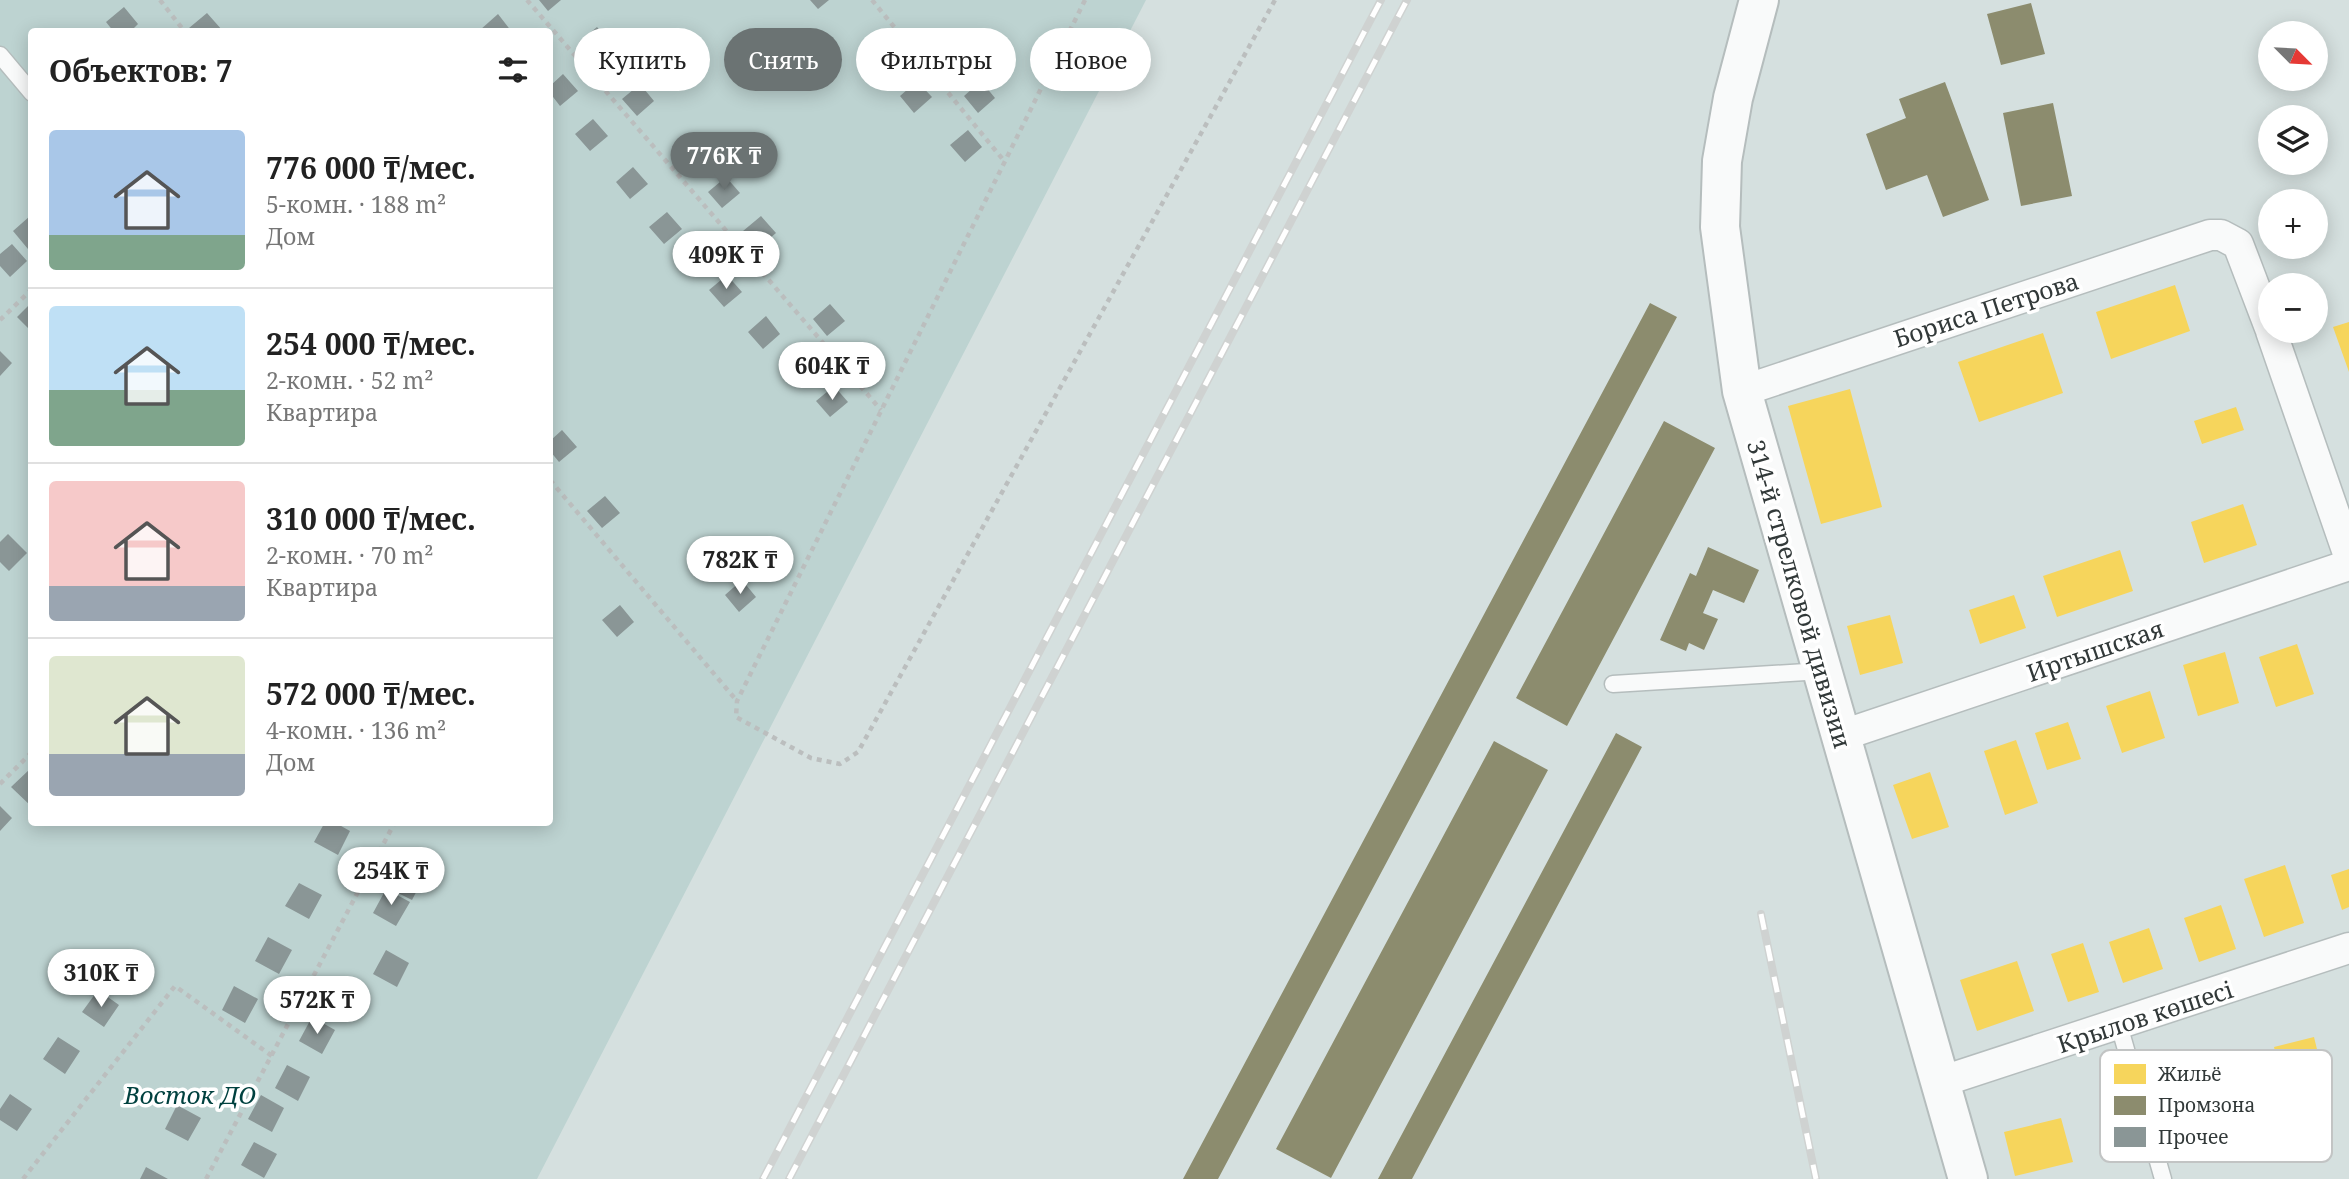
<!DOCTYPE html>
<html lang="ru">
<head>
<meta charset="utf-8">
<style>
  :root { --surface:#fff; --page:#f2f2f2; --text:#222; --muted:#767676; --line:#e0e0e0; --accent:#6b7373 }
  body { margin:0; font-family:"Noto Serif",serif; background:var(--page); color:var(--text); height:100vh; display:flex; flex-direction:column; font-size:26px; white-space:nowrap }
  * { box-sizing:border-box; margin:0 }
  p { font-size:23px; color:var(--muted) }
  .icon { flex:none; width:38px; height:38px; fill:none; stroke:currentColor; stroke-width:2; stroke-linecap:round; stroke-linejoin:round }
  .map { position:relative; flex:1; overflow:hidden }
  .drawer { position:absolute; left:28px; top:28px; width:525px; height:798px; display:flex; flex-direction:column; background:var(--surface); border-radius:7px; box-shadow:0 4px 18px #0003 }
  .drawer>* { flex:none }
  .banner { position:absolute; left:574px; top:28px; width:665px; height:63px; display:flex; gap:14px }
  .needle { width:46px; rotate:114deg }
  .controls { position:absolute; left:2258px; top:21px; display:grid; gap:14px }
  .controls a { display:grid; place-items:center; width:70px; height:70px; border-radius:50%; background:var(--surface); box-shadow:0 4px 18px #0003; font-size:35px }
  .price { position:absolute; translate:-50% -60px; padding:0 16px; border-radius:24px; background:#fff; color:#222; font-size:23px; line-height:46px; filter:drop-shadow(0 2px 4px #0008) }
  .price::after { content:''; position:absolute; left:50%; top:42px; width:21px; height:16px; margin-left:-10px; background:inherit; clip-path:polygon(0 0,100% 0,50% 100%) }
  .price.active { background:var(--accent); color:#fff }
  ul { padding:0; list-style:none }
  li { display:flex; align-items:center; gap:21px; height:175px; padding:0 21px }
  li+li { border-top:2px solid var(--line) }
  li span { display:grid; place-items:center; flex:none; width:196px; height:140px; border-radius:7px; color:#555 }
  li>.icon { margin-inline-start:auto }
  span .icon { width:84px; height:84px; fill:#fffc; stroke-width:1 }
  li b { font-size:30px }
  h2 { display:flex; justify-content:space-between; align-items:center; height:84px; padding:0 21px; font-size:30px }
  .chip { padding:0 24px; border-radius:32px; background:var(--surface); box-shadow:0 4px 18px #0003; font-size:24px; line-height:63px }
  .chip.active { background:var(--accent); color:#fff }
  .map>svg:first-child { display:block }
  .green { fill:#bdd3d1; fill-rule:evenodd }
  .homes { fill:#f6d55c }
  .industry { fill:#8c8c6e }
  .building { fill:#8a9696 }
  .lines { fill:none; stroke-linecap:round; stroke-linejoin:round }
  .lane-casing { stroke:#b5bdbd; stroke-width:19 }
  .street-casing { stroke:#b5bdbd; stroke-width:33 }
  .secondary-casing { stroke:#b5bdbd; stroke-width:42 }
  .path { stroke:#bbbebe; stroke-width:4.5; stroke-dasharray:5 5; stroke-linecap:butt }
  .lane { stroke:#f9fafa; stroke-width:16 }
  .street { stroke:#f9fafa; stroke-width:30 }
  .secondary { stroke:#f9fafa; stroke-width:38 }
  .rail-casing { stroke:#cfd2d1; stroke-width:8 }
  .rail { stroke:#fff; stroke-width:5; stroke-dasharray:16; stroke-linecap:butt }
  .labels { text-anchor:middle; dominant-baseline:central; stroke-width:7; stroke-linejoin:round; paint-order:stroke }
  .street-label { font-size:24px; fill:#323939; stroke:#fff }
  .park-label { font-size:24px; font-style:italic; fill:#00413f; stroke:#fff }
  .key { fill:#fff; stroke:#c2c4c4; stroke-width:2 }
  .key-label { font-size:19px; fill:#323939 }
</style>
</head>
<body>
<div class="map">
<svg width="2349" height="1179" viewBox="0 0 2349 1179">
  <rect width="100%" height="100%" fill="#d5e0df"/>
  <path class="green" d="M0,0H1146L537,1179H0ZM32,32H550V822H32Z"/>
  <path class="homes" d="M2175,285L2190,331L2111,359L2096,312Z
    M2349,322V372L2333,327Z
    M2043,333L2063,393L1979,422L1958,362Z
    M1850,389L1882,507L1821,524L1788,406Z
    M2236,407L2244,430L2202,444L2194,421Z
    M2243,504L2257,545L2204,563L2191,522Z
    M2120,550L2133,591L2057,617L2043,576Z
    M2014,595L2026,628L1980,644L1969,610Z
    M1890,615L1903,663L1860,675L1847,626Z
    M2297,644L2314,694L2276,707L2259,657Z
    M2225,652L2239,703L2198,716L2183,665Z
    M2150,691L2165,738L2122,753L2106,706Z
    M2068,722L2081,759L2047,770L2035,733Z
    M2016,740L2038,803L2005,815L1984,751Z
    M1930,772L1949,827L1912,839L1893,785Z
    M2285,865L2304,923L2264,937L2244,879Z
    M2349,869V907L2342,910L2331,875Z
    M2221,905L2236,949L2199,962L2184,918Z
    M2149,928L2163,969L2123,983L2109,942Z
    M2083,943L2099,992L2068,1002L2051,954Z
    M2017,961L2034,1011L1977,1031L1960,980Z
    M2314,1037L2326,1086L2286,1096L2274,1047Z
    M2061,1118L2073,1162L2015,1176L2004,1132Z"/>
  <path class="industry" d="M2031,3L2045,54L2001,65L1987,14Z
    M1945,82L1989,200L1943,217L1927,175L1886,190L1866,134L1906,118L1899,99Z
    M2053,103L2072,196L2021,206L2003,113Z
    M1650,303L1677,317L1218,1179H1183Z
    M1664,421L1715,448L1567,726L1516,698Z
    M1708,547L1759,570L1744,603L1713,590L1703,613L1718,619L1704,650L1689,643L1686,651L1660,640L1690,573L1696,576Z
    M1616,733L1642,747L1412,1179H1378Z
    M1494,741L1548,770L1331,1178L1276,1149Z"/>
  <path class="building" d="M539,0H561L548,11Z
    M810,0H829L818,9Z
    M124,7L138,24L130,32H114L106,22Z
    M207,13L222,30L192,32L189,28Z
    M498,14L512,32H482L480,30Z
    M597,27L611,44L594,59L579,42Z
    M563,74L578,91L560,106L550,93V86Z
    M917,81L932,97L914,113L900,96Z
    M981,81L995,98L978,113L964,96Z
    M640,84L654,101L637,116L622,99Z
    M593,119L608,136L590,151L575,134Z
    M968,130L982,147L965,162L950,145Z
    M633,167L648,184L630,199L616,182Z
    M726,177L740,193L722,208L708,192Z
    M667,212L682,229L664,244L649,227Z
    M30,216L32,246L28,249L13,231Z
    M761,216L776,233L758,248L743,231Z
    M12,244L27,261L10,277L0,266V254Z
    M727,275L742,292L724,307L709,290Z
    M32,302V332L17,317Z
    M830,304L845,321L827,336L813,319Z
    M766,316L780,334L763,349L748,332Z
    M0,351L12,363L0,376Z
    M834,386L848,402L830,417L816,401Z
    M562,430L577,447L559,462L550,451V441Z
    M605,496L620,513L602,528L587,511Z
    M8,534L27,553L9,571L0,562V542Z
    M742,580L756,597L739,612L725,595Z
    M620,605L634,622L617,637L602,620Z
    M30,769L32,771V807L11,787Z
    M0,806L12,818L0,831Z
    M325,822H334L350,831L338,855L314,842Z
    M401,864L424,877L412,900L388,888Z
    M299,883L322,895L309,919L285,906Z
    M386,889L410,902L396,926L373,913Z
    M268,937L292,950L279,974L255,961Z
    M386,950L409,963L397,987L373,974Z
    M329,985L353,997L340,1021L317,1008Z
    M234,986L258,999L245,1023L222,1010Z
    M98,990L119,1005L104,1027L82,1012Z
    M312,1017L335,1030L322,1054L299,1041Z
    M58,1037L80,1051L65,1074L43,1059Z
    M287,1065L310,1077L298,1101L275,1088Z
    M10,1094L32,1109L17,1131L0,1120V1109Z
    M261,1095L284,1108L272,1132L248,1119Z
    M177,1105L201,1118L188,1141L165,1129Z
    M254,1142L277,1154L264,1178L241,1165Z
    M146,1167L168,1179H140Z"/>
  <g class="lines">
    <g class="lane-casing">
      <path id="lane" d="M0,55L32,93
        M1613,684L1822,671
        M2119,1025L2163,1179"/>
    </g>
    <g class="street-casing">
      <path id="street" d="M2271,331L2349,556
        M1742,391L2210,235H2221L2238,244L2270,328
        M1840,736L2349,565
        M1940,1082L2349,948"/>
    </g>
    <g class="secondary-casing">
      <path id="secondary" d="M1759,0L1733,98L1722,161L1720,227L1742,391L1968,1179"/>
    </g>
    <path class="path" d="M160,0L185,32
      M527,0L881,410
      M872,0L1005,162
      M1085,0L737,701L736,717L811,758L840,764L858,752L1275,0
      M0,320L32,289
      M550,480L737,701
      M0,784L32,752
      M23,1179L175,986L272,1056
      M206,1179L395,822"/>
    <use href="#lane" class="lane"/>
    <use href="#street" class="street"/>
    <use href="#secondary" class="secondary"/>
    <g class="rail-casing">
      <path id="rail" d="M1761,914L1816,1179
        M763,1179L1381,0
        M789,1179L1407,0"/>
    </g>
    <use href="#rail" class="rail"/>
  </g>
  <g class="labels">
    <g class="street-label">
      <text transform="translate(1986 309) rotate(-18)">Бориса Петрова</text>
      <text transform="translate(1800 594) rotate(74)">314-й стрелковой дивизии</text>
      <text transform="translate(2095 650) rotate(-19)">Иртышская</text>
      <text transform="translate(2145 1016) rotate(-18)">Крылов көшесі</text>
    </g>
    <g class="park-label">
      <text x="190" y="1094">Восток ДО</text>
    </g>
  </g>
  <rect x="2100" y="1050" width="232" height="112" rx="10" class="key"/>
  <rect x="2114" y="1064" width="32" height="20" fill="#f6d55c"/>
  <rect x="2114" y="1096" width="32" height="19" fill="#8c8c6e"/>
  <rect x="2114" y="1127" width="32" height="20" fill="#8a9696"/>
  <g class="key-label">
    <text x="2158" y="1081">Жильё</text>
    <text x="2158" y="1112">Промзона</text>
    <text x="2158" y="1144">Прочее</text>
  </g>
</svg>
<div class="controls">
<a><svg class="needle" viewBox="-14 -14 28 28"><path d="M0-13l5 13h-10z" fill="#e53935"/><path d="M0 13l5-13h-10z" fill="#767676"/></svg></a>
<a><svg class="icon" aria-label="layers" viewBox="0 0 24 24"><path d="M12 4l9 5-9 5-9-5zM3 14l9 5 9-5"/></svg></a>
<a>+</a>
<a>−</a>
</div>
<b class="price active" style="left:724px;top:192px">776K ₸</b>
<b class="price" style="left:726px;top:291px">409K ₸</b>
<b class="price" style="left:832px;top:402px">604K ₸</b>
<b class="price" style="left:740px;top:596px">782K ₸</b>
<b class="price" style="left:391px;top:907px">254K ₸</b>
<b class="price" style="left:101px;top:1009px">310K ₸</b>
<b class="price" style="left:317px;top:1036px">572K ₸</b>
<div class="banner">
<a class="chip">Купить</a>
<a class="chip active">Снять</a>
<a class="chip">Фильтры</a>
<a class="chip">Новое</a>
</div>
<section class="drawer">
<h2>Объектов: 7<svg class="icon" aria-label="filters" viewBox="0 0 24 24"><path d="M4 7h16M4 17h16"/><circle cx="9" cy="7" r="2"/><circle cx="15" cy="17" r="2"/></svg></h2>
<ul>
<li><span style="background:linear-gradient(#a9c7e8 75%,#7fa58c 0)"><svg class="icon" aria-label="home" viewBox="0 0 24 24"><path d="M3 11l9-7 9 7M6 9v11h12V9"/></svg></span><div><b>776 000 ₸/мес.</b><p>5-комн. · 188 m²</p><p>Дом</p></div></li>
<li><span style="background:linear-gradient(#bfe0f5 60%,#7fa58c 0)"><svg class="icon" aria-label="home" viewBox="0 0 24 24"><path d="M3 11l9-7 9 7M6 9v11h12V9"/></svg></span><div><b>254 000 ₸/мес.</b><p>2-комн. · 52 m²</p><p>Квартира</p></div></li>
<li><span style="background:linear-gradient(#f6c9c9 75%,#9aa5b1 0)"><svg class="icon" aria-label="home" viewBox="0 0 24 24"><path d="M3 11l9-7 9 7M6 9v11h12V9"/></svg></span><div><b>310 000 ₸/мес.</b><p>2-комн. · 70 m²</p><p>Квартира</p></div></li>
<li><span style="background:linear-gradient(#dfe7d0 70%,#9aa5b1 0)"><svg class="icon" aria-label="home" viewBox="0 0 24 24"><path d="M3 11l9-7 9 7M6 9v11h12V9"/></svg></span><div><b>572 000 ₸/мес.</b><p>4-комн. · 136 m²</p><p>Дом</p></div></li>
</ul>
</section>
</div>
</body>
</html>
